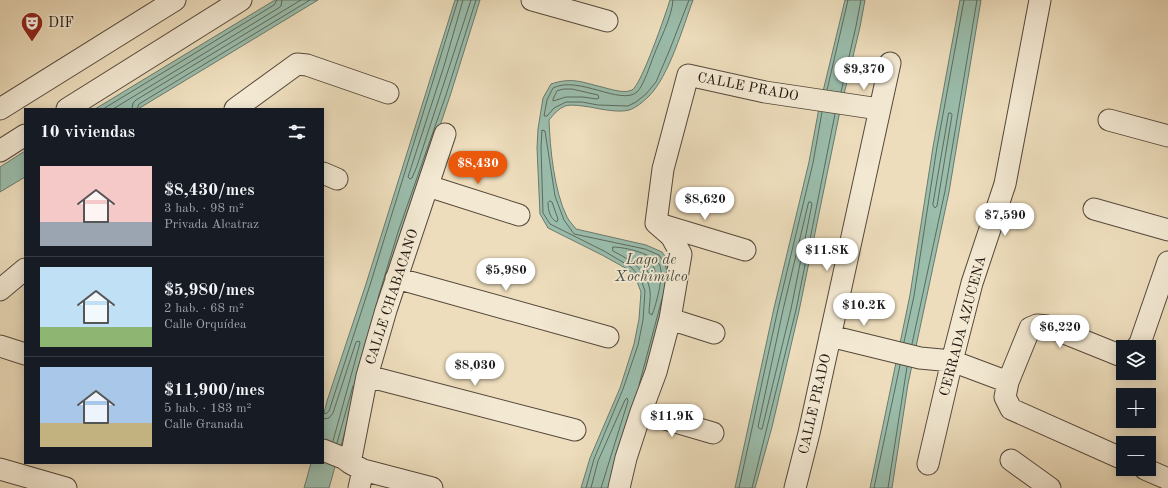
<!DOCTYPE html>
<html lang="es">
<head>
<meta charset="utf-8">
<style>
  :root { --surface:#171b24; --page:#242831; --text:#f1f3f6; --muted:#9ea1a6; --line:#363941; --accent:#ea580c }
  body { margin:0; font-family:"Old Standard TT",serif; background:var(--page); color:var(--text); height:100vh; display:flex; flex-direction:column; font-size:15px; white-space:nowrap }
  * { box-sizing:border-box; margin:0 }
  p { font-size:13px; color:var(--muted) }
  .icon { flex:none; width:22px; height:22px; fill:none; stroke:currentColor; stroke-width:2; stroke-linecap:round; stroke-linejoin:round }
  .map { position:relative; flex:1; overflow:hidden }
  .side { position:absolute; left:24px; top:108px; width:300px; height:356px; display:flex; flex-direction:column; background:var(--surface); border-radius:0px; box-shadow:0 2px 10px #0003 }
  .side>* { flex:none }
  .buttons { position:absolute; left:1116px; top:340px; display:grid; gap:8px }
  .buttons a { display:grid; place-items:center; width:40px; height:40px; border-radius:0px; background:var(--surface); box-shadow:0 2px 10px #0003; font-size:20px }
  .price { position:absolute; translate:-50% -34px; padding:0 9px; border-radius:14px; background:#fff; color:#222; font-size:13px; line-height:26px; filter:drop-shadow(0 1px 2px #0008) }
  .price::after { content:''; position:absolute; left:50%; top:24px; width:12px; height:9px; margin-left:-6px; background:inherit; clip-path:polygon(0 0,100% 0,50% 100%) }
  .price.on { background:var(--accent); color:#fff }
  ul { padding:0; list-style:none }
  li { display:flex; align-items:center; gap:12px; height:100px; padding:0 16px }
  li+li { border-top:1px solid var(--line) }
  li span { display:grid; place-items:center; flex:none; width:112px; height:80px; border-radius:0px; color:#555 }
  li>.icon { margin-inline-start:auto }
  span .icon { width:48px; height:48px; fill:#fffc; stroke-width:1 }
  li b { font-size:17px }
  h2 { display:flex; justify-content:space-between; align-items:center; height:48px; padding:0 16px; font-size:17px }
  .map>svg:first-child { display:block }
  .water { fill:#9abdac; stroke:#6a7a6d }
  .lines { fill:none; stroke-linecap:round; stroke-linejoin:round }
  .shore { stroke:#5e6a5d; stroke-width:1 }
  .minor-casing { stroke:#55483a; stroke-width:23 }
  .minor { stroke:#f3e9d3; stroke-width:21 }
  .labels { text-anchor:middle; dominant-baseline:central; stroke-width:3.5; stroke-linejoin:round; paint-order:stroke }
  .poi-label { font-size:14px; fill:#22160e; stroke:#f3e9d3; text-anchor:start }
  .street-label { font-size:14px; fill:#22160e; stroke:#f3e9d3 }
  .water-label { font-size:15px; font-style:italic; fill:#4c5045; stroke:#f3e9d3 }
</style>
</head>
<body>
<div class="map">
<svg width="1168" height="488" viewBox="0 0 1168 488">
  <rect width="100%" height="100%" fill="#edddbc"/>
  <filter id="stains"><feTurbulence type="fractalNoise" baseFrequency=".005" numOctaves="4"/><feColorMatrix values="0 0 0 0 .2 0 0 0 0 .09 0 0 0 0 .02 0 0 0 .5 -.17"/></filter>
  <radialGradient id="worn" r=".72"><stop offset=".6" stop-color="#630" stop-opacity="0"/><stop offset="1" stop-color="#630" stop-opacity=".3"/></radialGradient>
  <path class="water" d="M275,0H318L138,109H95Z
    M455,0H480L450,96L386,285L329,488H304L311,463H323V417L327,401L366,284Z
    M670,0H693C683,27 669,76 649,96C644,101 636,108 629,110C619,113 600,109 590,107C582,106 572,104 565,106C558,109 554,114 549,120C550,148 554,191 567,217C569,221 573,225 576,229L646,245L662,252L669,262L671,271L648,370L609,488H581L590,458L620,388L634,344L639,319L641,292L636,279L629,270L602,255L548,228L540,214L537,148L538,129L543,98L551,84C572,77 581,82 602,87C610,89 624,94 632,90C641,86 666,13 670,0Z
    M845,0H865L860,27L840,111L799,311L772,427L755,488H735L774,308L809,162L819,108Z
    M960,0H981L949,192L908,384L892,488H870L910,295L933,147Z
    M25,151V177L0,192V167Z"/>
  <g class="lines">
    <path class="shore" d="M463,0L444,66L408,177L410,179L412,178L417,166L471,0
      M673,0C672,17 660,39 654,55C650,65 644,85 637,92C621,106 578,75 553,88L547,100L544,116H547L554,108L566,102H582L598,105L628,106L636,102L646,94L656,82L670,49L689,0
      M564,89H572L598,95L599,98L597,99L583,97H566L553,101V99L557,91Z
      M827,90L848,0
      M841,92L856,26L861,0
      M103,109L274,5L277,0
      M113,109L277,9L281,6L282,0
      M132,109L133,103L136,100L301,0
      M137,109L139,104L310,0
      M949,113H951L952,115L937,206L935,208L933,205Z
      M550,201L552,202L558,219L557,222C550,219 548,210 548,203Z
      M809,202H811L812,204L791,309L763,425L762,429H760L758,427L783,310Z
      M613,247C625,247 655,254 660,266C664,276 656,305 652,315L649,313C649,306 651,298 650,291C647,269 630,260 613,251Z
      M644,261C653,263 657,269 654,277H651L643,264Z
      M378,298L398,232L446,95L476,0
      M904,342L914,296L937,147L964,0
      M912,344L945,191L977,0
      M639,385L662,299
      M323,414L327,413L329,411L370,285L458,0
      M323,419L329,418L333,413L356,342L359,341L360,343L333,441
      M337,443L353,386
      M586,488L594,459L623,389L638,345L643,320L645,291L640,277L631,267L604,251L550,224L543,213L541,148L542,130L545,131L555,196L564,220L574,234L645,249L659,255L665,264L667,271
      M591,488L598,461L625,400L627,398L628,401L601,488
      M739,488L778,309L813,163L822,112
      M752,488L796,310L835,114
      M874,488L900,365
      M888,488L907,367"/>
    <g class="minor-casing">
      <path id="minor" d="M532,0L607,21
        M0,109L175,0
        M67,109L241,0
        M235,109L297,64L307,65L388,93
        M1109,120L1168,136
        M0,151L25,135
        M323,173L337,179
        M428,186L519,215
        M1094,209L1168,230
        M659,224L745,250
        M396,278L608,337
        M0,290L25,269
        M670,319L714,333
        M830,336L920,358L952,361L1008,382
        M0,346L25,354
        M1137,347L1140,343L1168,262
        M1123,355H1119L1047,326L1037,325L1030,328L1008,382L1005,397L1011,409L1123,459
        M367,376L575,430
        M641,412L713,433
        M323,450L343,458L350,463L363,470L432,488
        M1011,460L1050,488
        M350,463L367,376L386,310L445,134
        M928,464L952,361L972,283L1005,184L1040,0
        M0,469L66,488
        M1145,469L1168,479
        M359,488L363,470
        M619,488L626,458L641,412L656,372L670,319L681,254L671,236L656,223L663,169L688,75L765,92L879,109
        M795,488L809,433L890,63"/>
    </g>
    <use href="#minor" class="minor"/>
  </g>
  <defs>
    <g id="theatre-pin" transform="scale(1.15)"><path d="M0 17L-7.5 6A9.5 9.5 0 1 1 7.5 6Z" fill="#8f2418" stroke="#f3e9d3"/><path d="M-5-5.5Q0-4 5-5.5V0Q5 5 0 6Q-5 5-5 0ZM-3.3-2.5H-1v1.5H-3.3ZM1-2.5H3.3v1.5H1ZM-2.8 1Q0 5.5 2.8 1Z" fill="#fff"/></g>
  </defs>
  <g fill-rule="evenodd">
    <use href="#theatre-pin" x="32" y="23"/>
  </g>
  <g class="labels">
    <g class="poi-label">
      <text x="48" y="23">DIF</text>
    </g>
    <g class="street-label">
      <text transform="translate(748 87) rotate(11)">CALLE PRADO</text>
      <text transform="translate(392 297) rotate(-72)">CALLE CHABACANO</text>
      <text transform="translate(963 326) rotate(-75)">CERRADA AZUCENA</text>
      <text transform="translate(815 404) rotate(-77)">CALLE PRADO</text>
    </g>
    <g class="water-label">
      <text x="651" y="260">Lago de<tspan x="651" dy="17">Xochimilco</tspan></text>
    </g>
  </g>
  <rect width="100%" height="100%" filter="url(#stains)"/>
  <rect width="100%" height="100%" fill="url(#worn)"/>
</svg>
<div class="buttons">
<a><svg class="icon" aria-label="layers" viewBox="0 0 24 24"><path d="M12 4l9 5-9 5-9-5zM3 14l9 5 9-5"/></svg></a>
<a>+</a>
<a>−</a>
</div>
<b class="price" style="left:864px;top:91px">$9,370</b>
<b class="price on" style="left:478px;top:185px">$8,430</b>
<b class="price" style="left:705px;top:221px">$8,620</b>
<b class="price" style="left:1005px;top:237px">$7,590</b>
<b class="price" style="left:827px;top:272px">$11.8K</b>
<b class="price" style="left:506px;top:292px">$5,980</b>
<b class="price" style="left:864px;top:327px">$10.2K</b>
<b class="price" style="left:1060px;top:349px">$6,220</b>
<b class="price" style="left:475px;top:387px">$8,030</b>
<b class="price" style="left:672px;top:438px">$11.9K</b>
<section class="side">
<h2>10 viviendas<svg class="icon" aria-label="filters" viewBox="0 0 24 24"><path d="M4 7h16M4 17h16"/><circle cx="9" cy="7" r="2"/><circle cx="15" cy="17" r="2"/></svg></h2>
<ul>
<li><span style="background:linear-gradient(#f6c9c9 70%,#9aa5b1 0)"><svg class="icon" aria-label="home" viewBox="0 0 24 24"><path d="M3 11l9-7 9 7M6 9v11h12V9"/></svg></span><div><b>$8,430/mes</b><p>3 hab. · 98 m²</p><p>Privada Alcatraz</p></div></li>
<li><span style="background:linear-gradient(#bfe0f5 75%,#8fb573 0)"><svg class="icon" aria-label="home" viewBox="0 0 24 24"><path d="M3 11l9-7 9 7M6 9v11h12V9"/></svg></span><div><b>$5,980/mes</b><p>2 hab. · 68 m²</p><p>Calle Orquídea</p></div></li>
<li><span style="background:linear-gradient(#a9c7e8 70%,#c2b280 0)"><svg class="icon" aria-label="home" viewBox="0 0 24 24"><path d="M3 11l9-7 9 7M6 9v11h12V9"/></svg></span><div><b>$11,900/mes</b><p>5 hab. · 183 m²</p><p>Calle Granada</p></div></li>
</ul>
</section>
</div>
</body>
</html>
